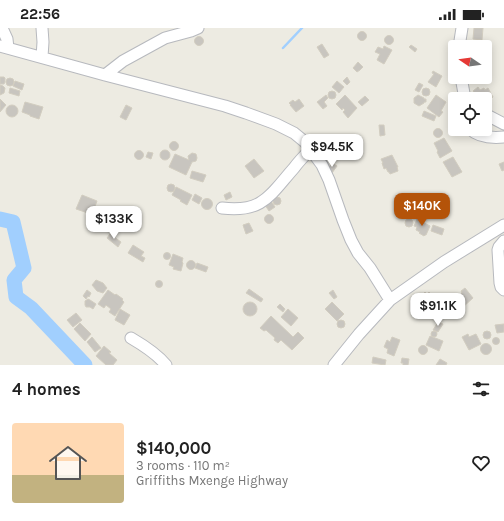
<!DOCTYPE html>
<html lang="en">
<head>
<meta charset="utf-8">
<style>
  :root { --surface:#fff; --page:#f2f2f2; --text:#222; --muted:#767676; --line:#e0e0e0; --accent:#b45309 }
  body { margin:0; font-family:Karla,sans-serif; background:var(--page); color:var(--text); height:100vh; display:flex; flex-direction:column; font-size:15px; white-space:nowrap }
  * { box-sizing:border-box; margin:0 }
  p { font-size:13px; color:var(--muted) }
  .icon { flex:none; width:22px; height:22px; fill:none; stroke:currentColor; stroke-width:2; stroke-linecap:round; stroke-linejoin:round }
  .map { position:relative; height:337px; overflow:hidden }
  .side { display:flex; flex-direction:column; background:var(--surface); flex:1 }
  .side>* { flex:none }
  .needle { width:26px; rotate:283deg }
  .controls { position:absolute; left:448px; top:12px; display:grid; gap:8px }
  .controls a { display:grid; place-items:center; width:44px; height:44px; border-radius:4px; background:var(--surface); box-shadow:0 2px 10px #0003; font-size:20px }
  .price { position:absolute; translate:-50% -34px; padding:0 9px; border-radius:8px; background:#fff; color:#222; font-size:13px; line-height:26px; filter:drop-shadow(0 1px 2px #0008) }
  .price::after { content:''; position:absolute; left:50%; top:24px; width:12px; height:9px; margin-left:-6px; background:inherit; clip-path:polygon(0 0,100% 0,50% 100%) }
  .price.current { background:var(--accent); color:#fff }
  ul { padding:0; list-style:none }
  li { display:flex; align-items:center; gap:12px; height:100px; padding:0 12px }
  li+li { border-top:1px solid var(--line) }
  li span { display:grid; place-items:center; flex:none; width:112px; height:80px; border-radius:4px; color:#555 }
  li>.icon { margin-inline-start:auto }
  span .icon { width:48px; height:48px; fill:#fffc; stroke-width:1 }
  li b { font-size:17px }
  h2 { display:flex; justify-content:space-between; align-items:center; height:48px; padding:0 12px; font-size:17px }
  .status { display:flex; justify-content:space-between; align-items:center; height:28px; padding:0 20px; background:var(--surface); direction:ltr }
  .status svg { height:11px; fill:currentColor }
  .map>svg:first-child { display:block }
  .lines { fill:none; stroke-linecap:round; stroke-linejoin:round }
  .stream { stroke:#a1cffe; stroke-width:2.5 }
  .river { stroke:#a1cffe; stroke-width:15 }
  .building { fill:#c8c5bf; stroke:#d2cdc0 }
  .minor-casing { stroke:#b7b9be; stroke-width:13 }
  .minor { stroke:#fff; stroke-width:11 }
</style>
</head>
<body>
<div class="status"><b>22:56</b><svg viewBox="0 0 49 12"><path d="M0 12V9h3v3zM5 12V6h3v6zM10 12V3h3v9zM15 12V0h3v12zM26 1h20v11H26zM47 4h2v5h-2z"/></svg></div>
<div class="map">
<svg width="504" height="337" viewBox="0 0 504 337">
  <rect width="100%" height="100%" fill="#edebe2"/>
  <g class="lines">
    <path class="stream" d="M283,20L302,0"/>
    <path class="river" d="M0,191L13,194L24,240L14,252L16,269L31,280L85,337"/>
  </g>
  <path class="building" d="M474,0H483L482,12L473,11Z
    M357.5 8a4.5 4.5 0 1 1 9 0a4.5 4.5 0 1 1-9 0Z
    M384.5 12a4.5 4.5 0 1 1 9 0a4.5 4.5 0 1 1-9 0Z
    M194.5 13a4.5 4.5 0 1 1 9 0a4.5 4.5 0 1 1-9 0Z
    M322,16L329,27L324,30L317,19Z
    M411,17L417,21L415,24L409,19Z
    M384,18L392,22L384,36L377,32L380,26L375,24L378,19L383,21Z
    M358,34L363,39L360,42L357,44L353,40Z
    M433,43L442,48L436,59L428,54L434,46L432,45Z
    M0,49H4L5,50V54L4,56H0Z
    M347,49L350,54L347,57L343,53Z
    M6 54a4 4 0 1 1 8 0a4 4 0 1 1-8 0Z
    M15,53L24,56L22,62L13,58Z
    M337,53L344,59L339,65L332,59Z
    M419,55L423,57L419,64L415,62Z
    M0,57L3,58L5,60L4,65L0,67Z
    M478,59L480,62L484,60L485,62L488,60L493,69L485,74V71H473L471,67L475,65L473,63Z
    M10,60L20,63L19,68L9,65Z
    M422 64a4 4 0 1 1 8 0a4 4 0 1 1-8 0Z
    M328 67a4 4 0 1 1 8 0a4 4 0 1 1-8 0Z
    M326,67L328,70L324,74L327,78L323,81L317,74Z
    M345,67L357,80L348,90L343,84L345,82L343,80L342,82L336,76Z
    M418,67L424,70V71H426V74H424V75L419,78L414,75V70Z
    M436,67L446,74L441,83L443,84L439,89L427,80Z
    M365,68L369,72L362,78L358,74Z
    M0,71L6,77L0,84Z
    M299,71L304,78L296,84L290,77H291L289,75L293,72L295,74Z
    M25,74L43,79L39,91L30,88V87L22,84Z
    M126,77L132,80L126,92L120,89Z
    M6 83a6 6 0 1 1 12 0a6 6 0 1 1-12 0Z
    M424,83L436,88L434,93L422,88Z
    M379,97H384L385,107L380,108Z
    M433.5 105a4.5 4.5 0 1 1 9 0a4.5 4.5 0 1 1-9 0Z
    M444,110L452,123L440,130L437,124L438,123L434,115Z
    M169.5 118a4.5 4.5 0 1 1 9 0a4.5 4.5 0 1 1-9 0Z
    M160 127a5 5 0 1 1 10 0a5 5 0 1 1-10 0Z
    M134.5 127a4.5 4.5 0 1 1 9 0a4.5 4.5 0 1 1-9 0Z
    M148,124L153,125L151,131L146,129Z
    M192,125L196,126L197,130L196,133L192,134L186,147L169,139L175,126L189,132L188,128Z
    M392,127L398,139H397L398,143L390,146L389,144H388L386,140L384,141L382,135H383L381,131Z
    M453,129L462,144L452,149L443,134Z
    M254,131L264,143L254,150L245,138Z
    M504,134V142L502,143L499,136Z
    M332,135L337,138L332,145L327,142Z
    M192,143L206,147L203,154L190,150Z
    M167 160a4 4 0 1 1 8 0a4 4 0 1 1-8 0Z
    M176,159L192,167L187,177L180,173L181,172L172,167Z
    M230,164L232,169L226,172L224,167Z
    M195,166L202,170L199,176L192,172Z
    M82,167L97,173L94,181L90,179L88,185L76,181Z
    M273 173a4 4 0 1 1 8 0a4 4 0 1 1-8 0Z
    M201.5 176a5.5 5.5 0 1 1 11 0a5.5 5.5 0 1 1-11 0Z
    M271,173L275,179L269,183L265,177Z
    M264.5 191a4.5 4.5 0 1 1 9 0a4.5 4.5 0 1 1-9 0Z
    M405 195a4 4 0 1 1 8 0a4 4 0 1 1-8 0Z
    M417,191L430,198L426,207H425L424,208L419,205L420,204L416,202L417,199L414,198Z
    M249,195L253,203L246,206L243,197Z
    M433,197L444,201L442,207L431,203Z
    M110,206L121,214L118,219L107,210Z
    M133,217L144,224L141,228L145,230L143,234L128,225Z
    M163.5 228a3.5 3.5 0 1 1 7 0a3.5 3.5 0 1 1-7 0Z
    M173,226L183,230L182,234L183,235L181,243L173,241L174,239L169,237Z
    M186.5 237a4.5 4.5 0 1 1 9 0a4.5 4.5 0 1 1-9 0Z
    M197,235L208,239L206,244L195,240Z
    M96,252L103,255L107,260L103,265L97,263L92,257Z
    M155.5 256a3.5 3.5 0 1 1 7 0a3.5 3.5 0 1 1-7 0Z
    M465,260L473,270L463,279L456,270L462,265L461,263Z
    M249,261L263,271L261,274L246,265Z
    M87,262L91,265L89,269L88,268L86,271L83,268Z
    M108,262L115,267L116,266L123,271L122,272L124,274L115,288L109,284L111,281L106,277L104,280L98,276Z
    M333,262L337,269L334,271L329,265Z
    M425,264L427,266L429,264L436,271L421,285L416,281L419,279L414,274L418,270L417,269L421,265L422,267Z
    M88,271L90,272L96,276L93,281L90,279H86L85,277V273Z
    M332,274L344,286L337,293L325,281Z
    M453,274L454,275L456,274L462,280L458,284L451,277Z
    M243 281a7 7 0 1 1 14 0a7 7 0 1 1-14 0Z
    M280,276L285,281L283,284L277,279Z
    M120,281L130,287L124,297L115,292Z
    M288,281L298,290L291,298L281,289Z
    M76,285L82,292L73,299L67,292Z
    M271,288L293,309L298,304L304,310L292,322L281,312L278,315L274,312L275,310L266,302L264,303L260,300Z
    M337 296a4 4 0 1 1 8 0a4 4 0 1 1-8 0Z
    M438,294L443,296L438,304L433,302Z
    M80,295L91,306L85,313L74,301Z
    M504,296V304L497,305L495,297Z
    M483 307a4 4 0 1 1 8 0a4 4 0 1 1-8 0Z
    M431 306a3 3 0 1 1 6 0a3 3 0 1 1-6 0Z
    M468,306L469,309L476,306L481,316L469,322L462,309Z
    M430,308L443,313L439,323L426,317Z
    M92,309L101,320L95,324L87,314Z
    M392,309L400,312L394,328L387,325L388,321L384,319L387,312L390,314Z
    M492.5 313a3.5 3.5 0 1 1 7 0a3.5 3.5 0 1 1-7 0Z
    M480.5 321a5.5 5.5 0 1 1 11 0a5.5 5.5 0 1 1-11 0Z
    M418.5 322a4.5 4.5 0 1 1 9 0a4.5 4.5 0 1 1-9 0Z
    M104,318L111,324L109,325L117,332L113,337H106L96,328Z
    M373,329L386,332L385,337L372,335Z
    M402,330L409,331L408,337H403V335H401Z
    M440,331L447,335L446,337H436Z"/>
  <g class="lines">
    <g class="minor-casing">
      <path id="minor" d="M2,0L7,11L8,20
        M0,18L105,47L225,78L246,85L276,96L294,105L305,114L322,137L329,152L343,192L351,212L358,225L370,240L390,272
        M459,19L462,0
        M42,29L43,14L42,0
        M105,47L123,33L154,16L165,10L191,3L198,0
        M461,49L465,71
        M485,86L504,96
        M470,101C479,110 493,110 504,109
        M222,180C263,185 270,167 294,140C299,133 305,127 311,121
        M504,213L499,219L498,222L500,255L501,259L504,262
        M131,310C143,317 157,326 166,337
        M334,337L359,306L390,272L444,234L504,197"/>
    </g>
    <use href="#minor" class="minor"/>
  </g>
</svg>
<div class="controls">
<a><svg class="needle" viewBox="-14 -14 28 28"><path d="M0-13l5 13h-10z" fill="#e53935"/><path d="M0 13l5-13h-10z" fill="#767676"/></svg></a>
<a><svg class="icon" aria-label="locate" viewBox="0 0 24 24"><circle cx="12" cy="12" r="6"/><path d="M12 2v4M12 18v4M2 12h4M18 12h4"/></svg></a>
</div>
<b class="price" style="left:332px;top:140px">$94.5K</b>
<b class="price current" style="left:422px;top:199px">$140K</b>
<b class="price" style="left:114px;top:212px">$133K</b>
<b class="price" style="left:438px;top:299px">$91.1K</b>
</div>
<section class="side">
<h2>4 homes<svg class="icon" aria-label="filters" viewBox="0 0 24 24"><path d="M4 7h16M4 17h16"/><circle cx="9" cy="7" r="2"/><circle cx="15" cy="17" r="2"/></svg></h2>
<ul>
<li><span style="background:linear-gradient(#ffd9b3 65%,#c2b280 0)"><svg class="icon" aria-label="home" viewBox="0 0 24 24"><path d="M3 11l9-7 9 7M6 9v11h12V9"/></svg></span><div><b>$140,000</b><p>3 rooms · 110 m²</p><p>Griffiths Mxenge Highway</p></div><svg class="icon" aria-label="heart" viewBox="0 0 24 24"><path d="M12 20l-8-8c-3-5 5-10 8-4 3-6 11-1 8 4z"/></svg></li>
</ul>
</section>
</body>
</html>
